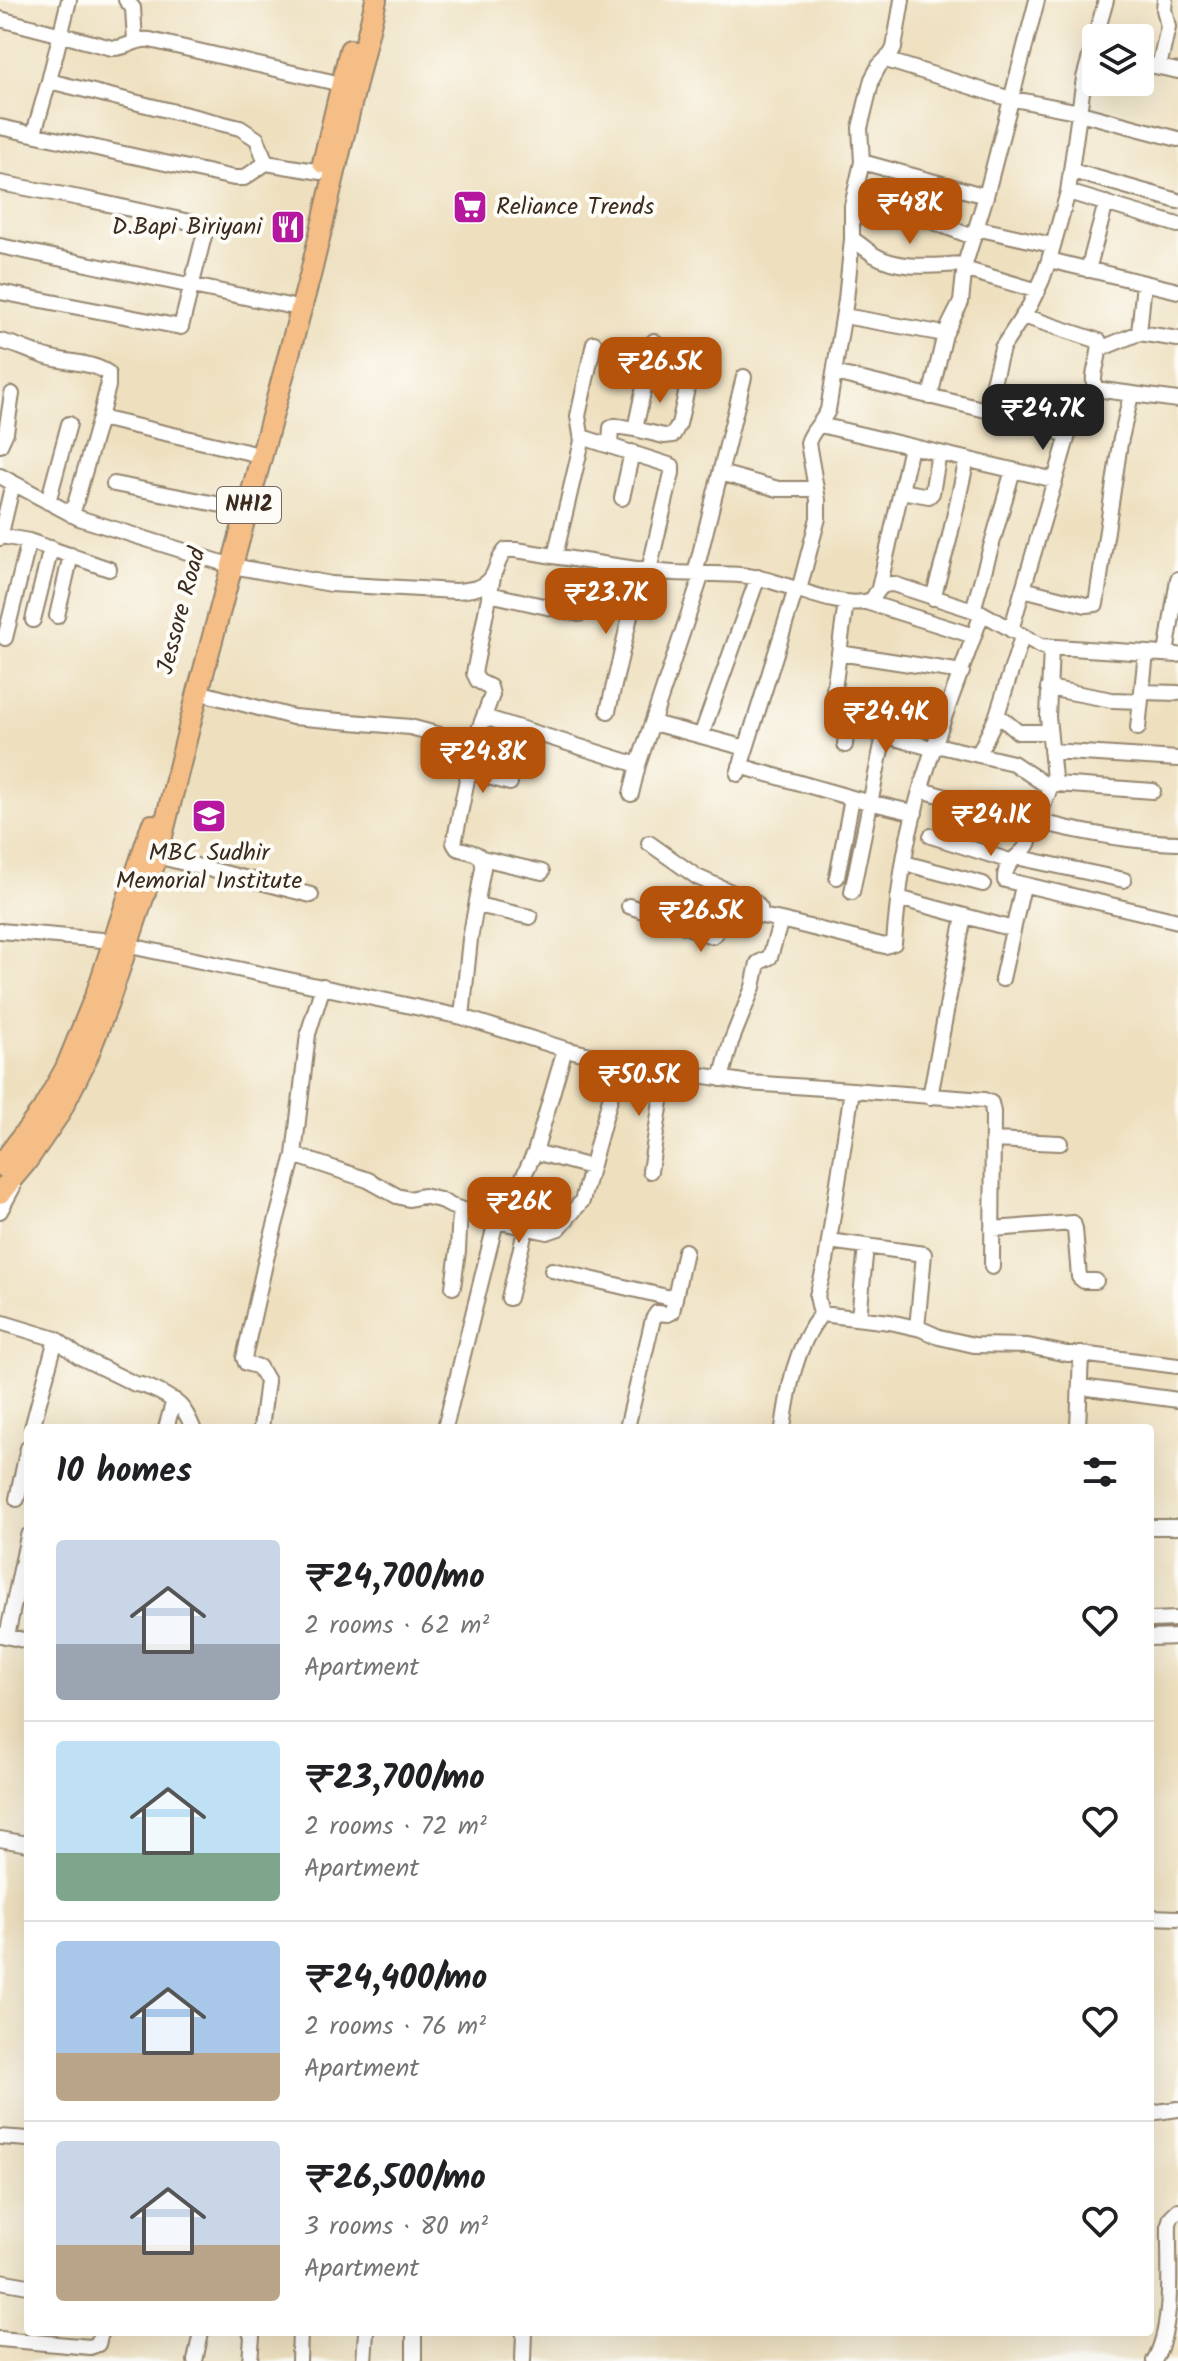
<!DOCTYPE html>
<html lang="en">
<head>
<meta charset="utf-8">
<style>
  :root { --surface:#fff; --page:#f6f6f6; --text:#202124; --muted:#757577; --line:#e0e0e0; --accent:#b45309 }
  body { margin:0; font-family:Kalam,sans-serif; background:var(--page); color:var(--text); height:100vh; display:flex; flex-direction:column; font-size:30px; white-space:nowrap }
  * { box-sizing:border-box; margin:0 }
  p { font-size:26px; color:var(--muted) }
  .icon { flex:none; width:44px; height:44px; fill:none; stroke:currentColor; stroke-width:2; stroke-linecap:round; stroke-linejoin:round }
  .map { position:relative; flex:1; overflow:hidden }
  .drawer { position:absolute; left:24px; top:1424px; width:1130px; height:912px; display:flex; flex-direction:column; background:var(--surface); border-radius:8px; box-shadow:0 8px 32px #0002 }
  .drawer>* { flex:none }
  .buttons { position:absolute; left:1082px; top:24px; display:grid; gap:16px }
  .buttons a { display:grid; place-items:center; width:72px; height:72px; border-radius:8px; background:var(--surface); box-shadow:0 8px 32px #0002; font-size:40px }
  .price { position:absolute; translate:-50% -68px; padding:0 18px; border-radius:16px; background:var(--accent); color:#fff; font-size:26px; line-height:52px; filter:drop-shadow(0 2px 4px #0008) }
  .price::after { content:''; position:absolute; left:50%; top:48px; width:24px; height:18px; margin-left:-12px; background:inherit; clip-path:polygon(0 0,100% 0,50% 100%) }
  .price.on { background:#222; color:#fff }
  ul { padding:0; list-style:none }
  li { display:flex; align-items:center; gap:24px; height:200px; padding:0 32px }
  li+li { border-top:2px solid var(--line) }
  li span { display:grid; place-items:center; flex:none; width:224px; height:160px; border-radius:8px; color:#555 }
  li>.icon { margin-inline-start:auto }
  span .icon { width:96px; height:96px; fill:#fffc; stroke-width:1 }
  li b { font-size:34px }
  h2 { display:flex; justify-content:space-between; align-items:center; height:96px; padding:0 32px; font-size:34px }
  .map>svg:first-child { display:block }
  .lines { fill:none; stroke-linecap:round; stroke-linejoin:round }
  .minor-casing { stroke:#94856e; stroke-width:18 }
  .highway-casing { stroke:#94856e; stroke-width:24 }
  .minor { stroke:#fff; stroke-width:14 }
  .highway { stroke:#f6be87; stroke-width:20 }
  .labels { text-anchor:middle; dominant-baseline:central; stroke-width:8; stroke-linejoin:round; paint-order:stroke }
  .shield { fill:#fdfcf7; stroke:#75695f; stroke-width:2 }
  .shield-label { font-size:22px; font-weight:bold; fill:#3b2a1e }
  .poi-label { font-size:24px; fill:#3b2a1e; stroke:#fdfcf7; text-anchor:start }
  .street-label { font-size:24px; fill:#3b2a1e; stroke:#fdfcf7 }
</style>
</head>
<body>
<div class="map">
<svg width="1178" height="2361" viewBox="0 0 1178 2361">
  <rect width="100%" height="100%" fill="#fdfcf7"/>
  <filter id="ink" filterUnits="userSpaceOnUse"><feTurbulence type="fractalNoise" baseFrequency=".0125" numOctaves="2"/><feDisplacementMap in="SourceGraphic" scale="16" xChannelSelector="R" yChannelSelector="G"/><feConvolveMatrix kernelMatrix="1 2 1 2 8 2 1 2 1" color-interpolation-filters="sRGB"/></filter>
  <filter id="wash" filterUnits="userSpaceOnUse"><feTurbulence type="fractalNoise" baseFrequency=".006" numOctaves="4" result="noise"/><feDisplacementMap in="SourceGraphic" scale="32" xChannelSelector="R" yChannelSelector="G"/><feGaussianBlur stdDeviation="1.8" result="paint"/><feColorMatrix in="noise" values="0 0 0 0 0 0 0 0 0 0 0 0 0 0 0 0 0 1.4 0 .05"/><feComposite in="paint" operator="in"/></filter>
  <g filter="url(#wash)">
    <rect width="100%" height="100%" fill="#eee0bf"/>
  </g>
  <g filter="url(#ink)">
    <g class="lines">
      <g class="minor-casing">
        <path id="minor" d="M126,0L133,8L135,41
          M0,19L112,48C127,49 135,38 150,40L341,84
          M886,60L1004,97L1080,112
          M1140,63L1178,71
          M1159,67L1168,27L1164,9L1165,0
          M49,81L240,128L257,139L266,163
          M1080,113L1178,139
          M0,127L234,178H244L266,163L321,172
          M34,133L49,81L69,0
          M862,162L986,196
          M1072,171L1178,201
          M0,183L90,200L203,225L206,228L181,327L0,292
          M1068,192L1178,225
          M854,198L931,221L973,237
          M942,225L954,187
          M976,228L1052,245
          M852,239C860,244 867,250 874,255C901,271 935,265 965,264
          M0,246L289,306
          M1049,260L1178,291
          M964,269L1038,291
          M1088,270L1106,203
          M844,316L945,334
          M1023,316L1099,341C1102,357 1090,373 1095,389L1178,400
          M1139,333L1144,283
          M0,341C16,344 29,351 44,356C64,363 90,361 108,373V386L100,418L72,515
          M1100,349L1139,333L1178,339
          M835,373L986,410L1068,435L1095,389
          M930,397L945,334L961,302L965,264L986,196L1037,0
          M986,410L1002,348L1030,305L1042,280L1049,260L1068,192L1084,78L1106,0
          M100,418L251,453
          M820,425L1055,480L1011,630
          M635,429L664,436L673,435L679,424L692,367
          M582,437L672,466V473L649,570
          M0,445L6,432L12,394
          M610,445L611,428L615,426L635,429L654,341
          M720,473L778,489H816
          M0,476L79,518L232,566L331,584L455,591C470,590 487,589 494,573C498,564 499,557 506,550H516C564,557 613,567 662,572C698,576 735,570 771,581C800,589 844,610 872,600C878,590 880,584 893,584L982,613L1041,646L1178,655
          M1055,480L1068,435
          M114,484L237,508
          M901,491L929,496L932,493L939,453
          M622,498L632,452
          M48,502L69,424
          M1,536L29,541L109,569
          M0,538L13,483
          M555,556L582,441L578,416L594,343
          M695,574L744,377
          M879,588L911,447
          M1023,589L1086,605L1096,604L1120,443L1131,395
          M799,590L818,518V500L808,443C811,431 823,422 828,410L846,300L852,239V206L862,162L860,128L872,79L879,66L891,54L894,48L902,0
          M489,594L579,614
          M933,598L949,540L967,459
          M866,602L974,636
          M973,610L1013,470
          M57,616L71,555
          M33,620L51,548
          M5,638L29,541
          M1051,648L1048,717L1054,778L1028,844C1020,858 1004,861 1005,880L1178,921
          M839,653L962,672
          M1166,654L1178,579
          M1048,688L1112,700L1141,701
          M198,692L293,717L410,727L470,743L472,748V755L454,843L457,848C470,853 484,851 483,868L470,939L462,1017L565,1049L625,1063L749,1083L852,1090L826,1261L817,1296L821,1314C795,1348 789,1386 783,1428
          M1142,692L1178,693
          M608,711L641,569
          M484,717L638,765
          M996,718L1022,637
          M653,723L746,748
          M847,725L935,749
          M1138,728L1146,653
          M701,736L758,577
          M845,745L848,713L833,697L846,602
          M936,745L1013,763L1043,783L1153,791
          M472,748L492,695L490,687L478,681L474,673L493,577
          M1051,751L1178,759
          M978,755L996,718L1004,720L1018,732H1048
          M740,766L852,798L915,813
          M468,771L510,783
          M738,774L796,589
          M921,790C1002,812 1093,841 1178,843
          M631,794L638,765L702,574
          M931,836L1010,861
          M649,843L697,877L756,903L760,908L762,916L781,920L770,957L758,963L753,987L731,1042L721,1079
          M157,856L311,895
          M1016,857L1124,880
          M482,858L542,872
          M904,863L983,884
          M837,877L852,798
          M852,892L884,735
          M898,898L1013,929
          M477,905L530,917
          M629,906L712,936L716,933L728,891
          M781,920L885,946L894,943C897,907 901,870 909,834C926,758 957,685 982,613
          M0,931L102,940L462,1017
          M1002,979L1023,886
          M852,1090L984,1100L991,1103L993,1112L992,1267
          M930,1097L964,916
          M993,1140L1060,1143
          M535,1152L591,1167
          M294,1155L368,1180L397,1196L409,1199L423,1196L440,1200L451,1206L496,1221L547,1232L559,1228L582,1201L620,1062
          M650,1171L666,1070
          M523,1177L535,1152L565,1049
          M0,1211L13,1187
          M992,1229L1073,1223L1075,1229L1079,1277L1084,1281H1096
          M829,1241L924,1254L917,1328
          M552,1270L675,1299
          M453,1287L458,1251L460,1209
          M509,1298L526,1227
          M821,1314L890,1322L921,1329L939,1337L974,1345L1028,1346L1067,1354H1081L1078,1428
          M859,1318L866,1246
          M0,1322L56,1339L78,1356L135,1384C144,1385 151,1388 159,1392C180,1403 184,1407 193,1428
          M1081,1354L1178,1366
          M1081,1387L1178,1400
          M32,1428L56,1339
          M166,1428L174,1400
          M261,1428L267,1381L259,1367L246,1363L244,1358L266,1259L294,1155L308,1034L323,986
          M445,1428L496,1221
          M627,1428L653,1319L657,1313L668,1314L672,1312L685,1251
          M17,1499L28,1448
          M1150,1527H1178
          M1150,1620L1178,1619
          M1,1635L28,1641
          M7,1636L28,1536
          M1150,1638L1178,1637
          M0,1839L28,1844
          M1150,1917L1178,1918
          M1150,2113L1178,2109
          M0,2137L28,2139
          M0,2281L28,2286
          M250,2332L252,2337L250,2361
          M414,2332V2361
          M0,2339L90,2347L98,2344L101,2332
          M195,2361L201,2332
          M299,2361L300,2332
          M364,2361L366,2332
          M523,2361L524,2332
          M1154,2361C1175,2324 1168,2265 1169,2224L1171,2217L1178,2210"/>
      </g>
      <g class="highway-casing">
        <path id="highway" d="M323,163L350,50
          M0,1166L43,1109L66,1068L97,992L152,825
          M0,1193L26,1162L59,1114L86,1060L107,1006L157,856L198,692L311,272L376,0"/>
      </g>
      <use href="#minor" class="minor"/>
      <use href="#highway" class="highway"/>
    </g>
  </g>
  <defs>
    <g id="supermarket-square" transform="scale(1.8)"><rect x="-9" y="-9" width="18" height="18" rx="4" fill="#b5179e" stroke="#fdfcf7"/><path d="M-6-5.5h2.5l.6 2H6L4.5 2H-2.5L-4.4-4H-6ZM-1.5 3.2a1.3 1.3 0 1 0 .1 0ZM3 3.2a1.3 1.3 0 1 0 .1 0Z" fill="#fff"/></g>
    <g id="restaurant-square" transform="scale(1.8)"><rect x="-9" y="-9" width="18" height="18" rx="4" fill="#b5179e" stroke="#fdfcf7"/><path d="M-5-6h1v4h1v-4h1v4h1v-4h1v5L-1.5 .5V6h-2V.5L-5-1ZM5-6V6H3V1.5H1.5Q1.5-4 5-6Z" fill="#fff"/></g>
    <g id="school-square" transform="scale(1.8)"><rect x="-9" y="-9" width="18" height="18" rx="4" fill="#b5179e" stroke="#fdfcf7"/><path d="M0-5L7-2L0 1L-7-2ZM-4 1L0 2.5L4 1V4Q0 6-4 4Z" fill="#fff"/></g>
  </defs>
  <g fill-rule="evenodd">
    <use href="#supermarket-square" x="470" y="207"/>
    <use href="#restaurant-square" x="288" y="227"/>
    <use href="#school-square" x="209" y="816"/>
  </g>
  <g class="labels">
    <rect class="shield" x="217" y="487" width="64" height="36" rx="6"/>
    <g class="shield-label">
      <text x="249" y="505">NH12</text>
    </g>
    <g class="poi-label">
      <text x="496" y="207">Reliance Trends</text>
      <text x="262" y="227" text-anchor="end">D.Bapi Biriyani</text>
      <text x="209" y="853" text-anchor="middle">MBC Sudhir<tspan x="209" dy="28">Memorial Institute</tspan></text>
    </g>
    <g class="street-label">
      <text transform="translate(182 611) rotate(-75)">Jessore Road</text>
    </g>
  </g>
</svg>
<div class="buttons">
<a><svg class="icon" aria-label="layers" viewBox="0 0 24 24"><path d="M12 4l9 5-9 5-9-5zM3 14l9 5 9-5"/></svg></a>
</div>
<b class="price" style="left:910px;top:246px">₹48K</b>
<b class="price" style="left:660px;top:405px">₹26.5K</b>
<b class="price on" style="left:1043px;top:452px">₹24.7K</b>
<b class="price" style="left:606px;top:636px">₹23.7K</b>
<b class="price" style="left:886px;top:755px">₹24.4K</b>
<b class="price" style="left:483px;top:795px">₹24.8K</b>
<b class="price" style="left:991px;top:858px">₹24.1K</b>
<b class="price" style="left:701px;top:954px">₹26.5K</b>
<b class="price" style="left:639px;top:1118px">₹50.5K</b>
<b class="price" style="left:519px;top:1245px">₹26K</b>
<section class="drawer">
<h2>10 homes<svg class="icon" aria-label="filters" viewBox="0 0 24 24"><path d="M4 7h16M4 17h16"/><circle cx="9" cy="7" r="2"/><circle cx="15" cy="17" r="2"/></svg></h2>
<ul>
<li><span style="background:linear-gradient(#c9d6e8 65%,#9aa5b1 0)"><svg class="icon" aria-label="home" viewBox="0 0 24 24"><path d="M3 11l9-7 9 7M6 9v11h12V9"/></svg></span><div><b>₹24,700/mo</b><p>2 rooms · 62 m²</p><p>Apartment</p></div><svg class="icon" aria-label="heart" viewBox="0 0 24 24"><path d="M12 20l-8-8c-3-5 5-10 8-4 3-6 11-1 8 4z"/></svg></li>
<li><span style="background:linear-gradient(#bfe0f5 70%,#7fa58c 0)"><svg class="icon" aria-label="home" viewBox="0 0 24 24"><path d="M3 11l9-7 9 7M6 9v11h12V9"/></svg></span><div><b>₹23,700/mo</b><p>2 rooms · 72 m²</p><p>Apartment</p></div><svg class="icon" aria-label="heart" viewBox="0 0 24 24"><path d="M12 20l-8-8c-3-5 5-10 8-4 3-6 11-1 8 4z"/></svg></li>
<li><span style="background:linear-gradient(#a9c7e8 70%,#b9a48a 0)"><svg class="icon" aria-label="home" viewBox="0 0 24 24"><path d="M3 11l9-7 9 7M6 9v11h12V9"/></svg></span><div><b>₹24,400/mo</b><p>2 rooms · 76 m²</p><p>Apartment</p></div><svg class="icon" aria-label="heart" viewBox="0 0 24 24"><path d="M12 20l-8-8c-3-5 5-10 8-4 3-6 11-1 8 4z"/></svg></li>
<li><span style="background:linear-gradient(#c9d6e8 65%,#b9a48a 0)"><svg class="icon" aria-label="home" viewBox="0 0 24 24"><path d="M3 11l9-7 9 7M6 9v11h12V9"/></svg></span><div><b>₹26,500/mo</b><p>3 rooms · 80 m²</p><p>Apartment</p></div><svg class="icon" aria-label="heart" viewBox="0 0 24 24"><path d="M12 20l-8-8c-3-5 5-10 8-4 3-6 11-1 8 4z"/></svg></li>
</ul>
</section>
</div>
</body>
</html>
